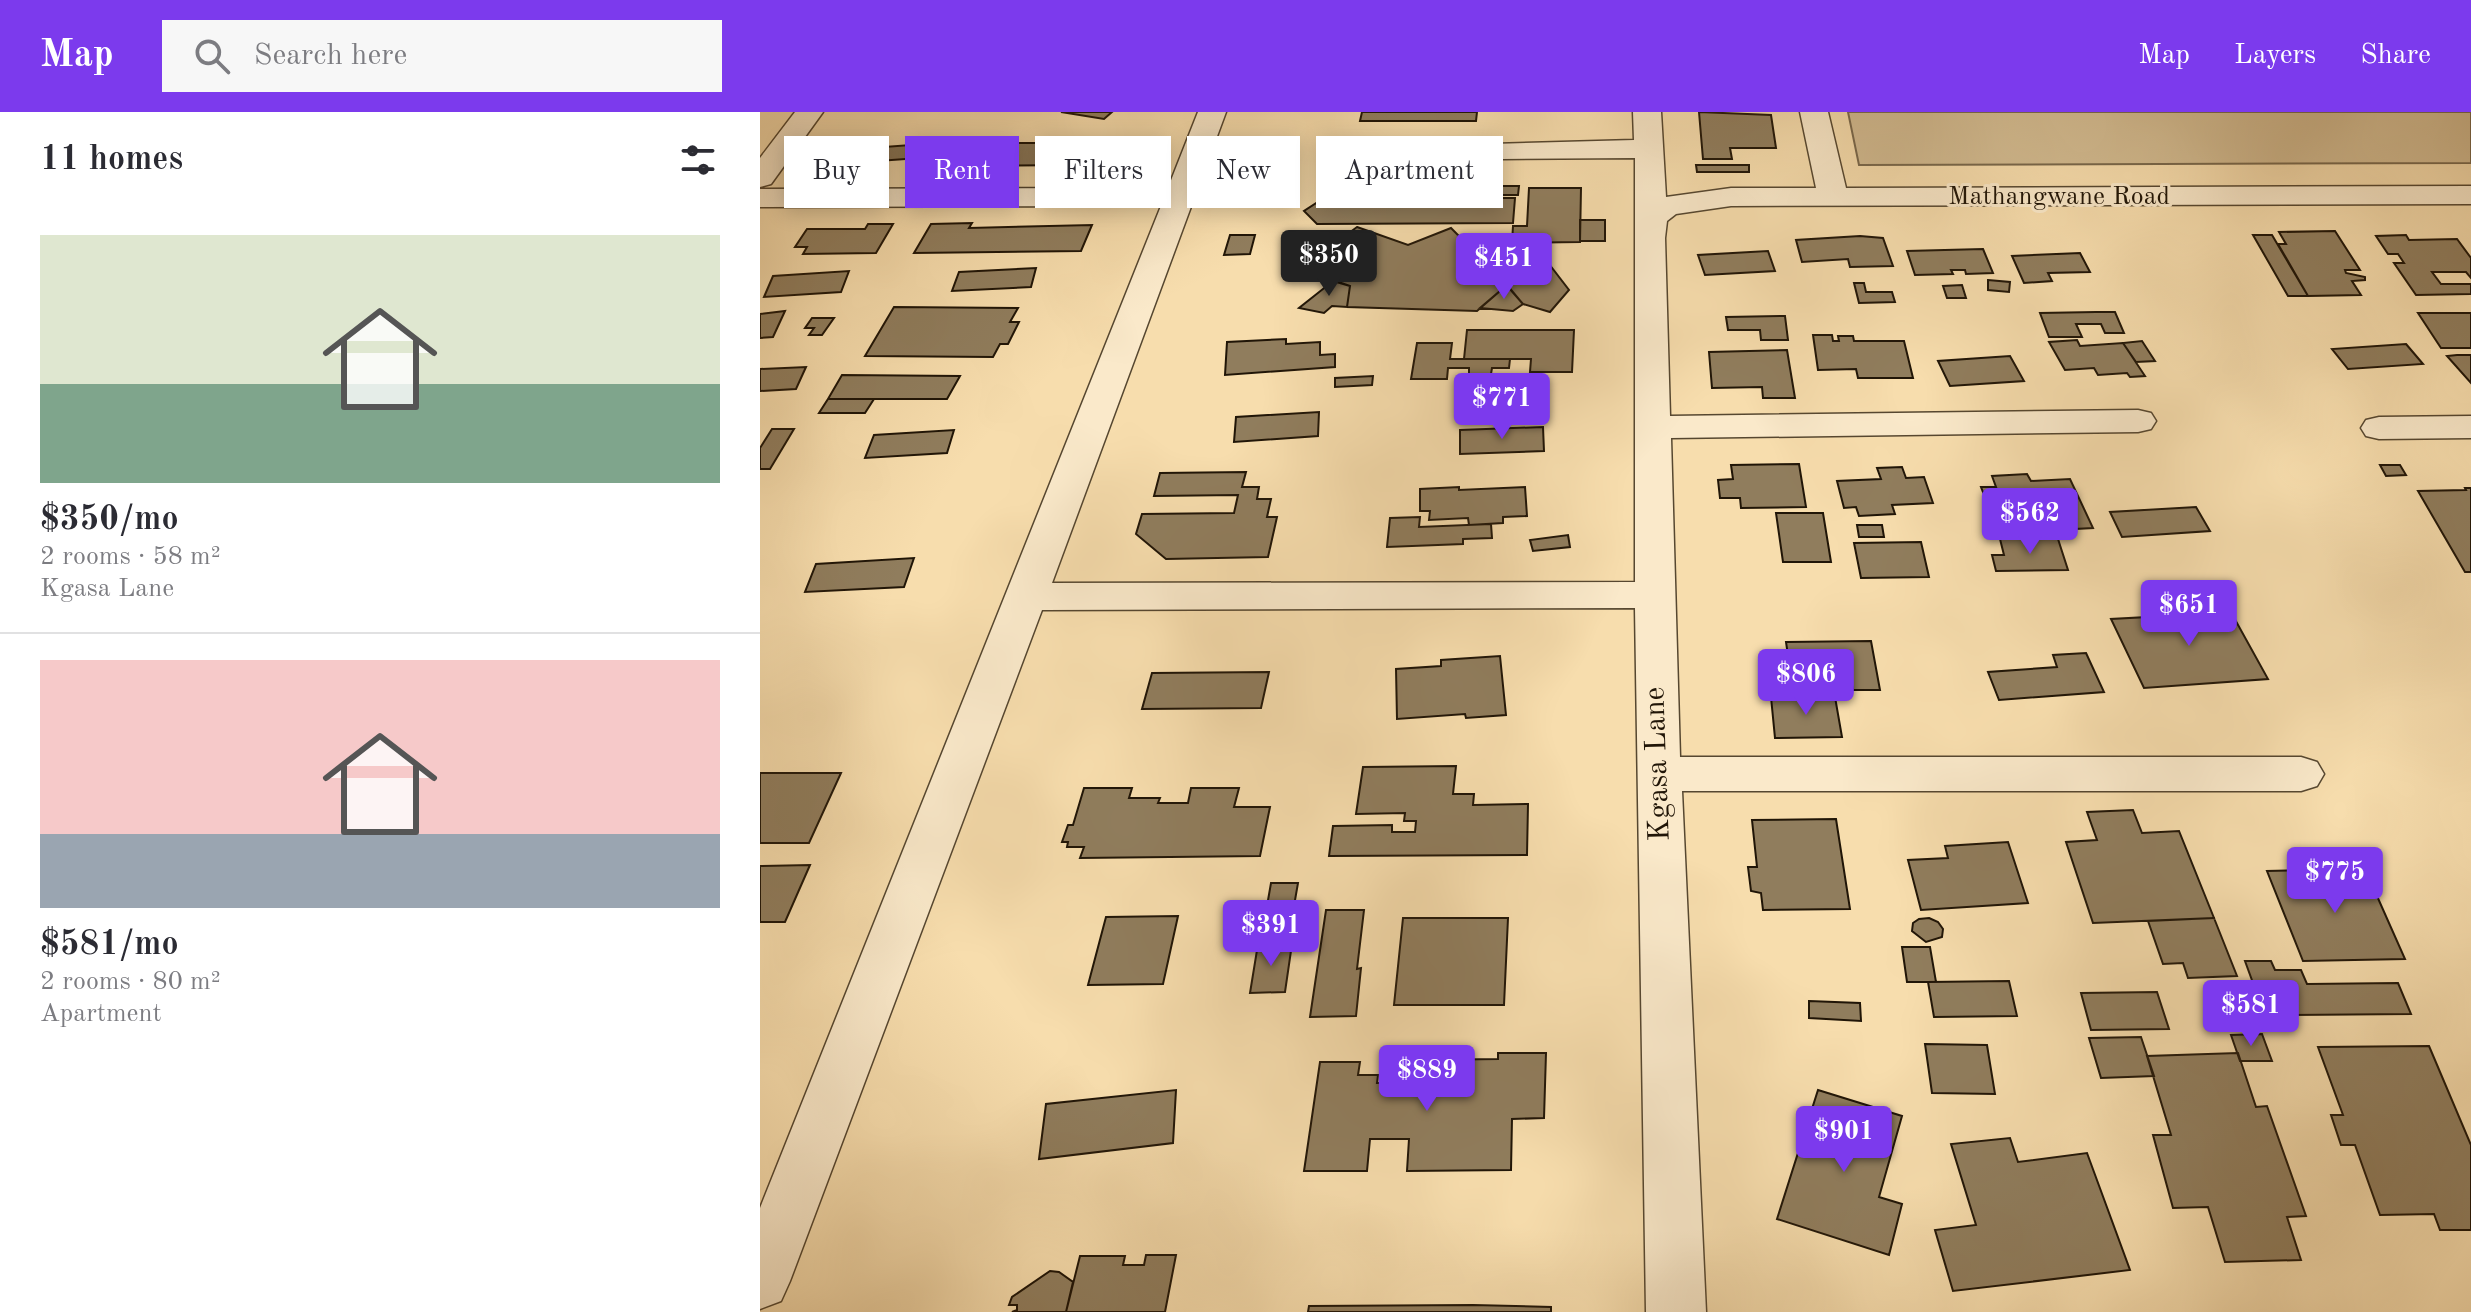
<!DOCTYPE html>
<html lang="en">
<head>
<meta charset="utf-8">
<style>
  :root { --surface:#fff; --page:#f7f7f7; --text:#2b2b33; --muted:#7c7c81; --line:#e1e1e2; --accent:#7c3aed }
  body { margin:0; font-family:"Old Standard TT",serif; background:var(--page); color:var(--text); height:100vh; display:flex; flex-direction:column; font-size:30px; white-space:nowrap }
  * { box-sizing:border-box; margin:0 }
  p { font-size:26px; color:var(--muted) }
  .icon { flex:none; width:44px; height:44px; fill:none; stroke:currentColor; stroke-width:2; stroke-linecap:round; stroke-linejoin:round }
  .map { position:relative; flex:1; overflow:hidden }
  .details { display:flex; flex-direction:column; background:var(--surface); width:760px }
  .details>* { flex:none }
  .top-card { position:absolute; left:24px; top:24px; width:760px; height:72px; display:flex; gap:16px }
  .price { position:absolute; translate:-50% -68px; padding:0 18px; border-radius:8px; background:var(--accent); color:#fff; font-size:26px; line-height:52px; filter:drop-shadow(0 2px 4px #0008) }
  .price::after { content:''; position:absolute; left:50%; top:48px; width:24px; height:18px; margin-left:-12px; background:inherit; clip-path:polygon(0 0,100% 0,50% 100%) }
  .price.active { background:#222; color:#fff }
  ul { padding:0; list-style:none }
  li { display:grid; align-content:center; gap:16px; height:424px; padding:0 40px }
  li+li { border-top:2px solid var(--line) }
  li span { display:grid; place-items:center; height:248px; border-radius:0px; color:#555 }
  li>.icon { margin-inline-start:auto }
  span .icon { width:144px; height:144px; fill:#fffc; stroke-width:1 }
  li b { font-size:34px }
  h2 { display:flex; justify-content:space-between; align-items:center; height:96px; padding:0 40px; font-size:34px }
  .chip { padding:0 28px; border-radius:0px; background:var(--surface); box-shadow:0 4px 20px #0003; font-size:28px; line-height:72px }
  .chip.active { background:var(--accent); color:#fff }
  header { display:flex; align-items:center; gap:48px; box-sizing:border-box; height:112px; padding:0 40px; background:var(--accent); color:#fff }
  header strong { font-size:38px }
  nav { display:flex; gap:44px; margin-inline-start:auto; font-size:28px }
  .search { width:560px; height:72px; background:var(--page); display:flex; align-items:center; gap:20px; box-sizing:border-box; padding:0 28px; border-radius:0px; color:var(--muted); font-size:30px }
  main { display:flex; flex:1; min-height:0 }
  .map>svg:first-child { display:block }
  .green { fill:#d2bb91; stroke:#79684c; stroke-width:2 }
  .building { fill:#907d5d; stroke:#201507; stroke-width:2 }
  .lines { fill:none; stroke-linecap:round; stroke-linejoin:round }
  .minor-casing { stroke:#564730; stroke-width:3 }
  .minor { fill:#fae9ca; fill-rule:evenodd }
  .labels { text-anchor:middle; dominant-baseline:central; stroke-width:6; stroke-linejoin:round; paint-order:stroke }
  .far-street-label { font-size:26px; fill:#201507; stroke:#fae9ca }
  .street-label { font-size:30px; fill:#201507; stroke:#fae9ca }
</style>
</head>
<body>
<header>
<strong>Map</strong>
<div class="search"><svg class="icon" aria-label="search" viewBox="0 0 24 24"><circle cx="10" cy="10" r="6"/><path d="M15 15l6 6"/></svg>Search here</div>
<nav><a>Map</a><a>Layers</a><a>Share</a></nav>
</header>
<main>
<section class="details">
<h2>11 homes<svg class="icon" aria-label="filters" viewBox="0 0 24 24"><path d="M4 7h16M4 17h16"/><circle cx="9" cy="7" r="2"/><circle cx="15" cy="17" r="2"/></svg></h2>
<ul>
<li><span style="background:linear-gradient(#dfe7d0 60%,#7fa58c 0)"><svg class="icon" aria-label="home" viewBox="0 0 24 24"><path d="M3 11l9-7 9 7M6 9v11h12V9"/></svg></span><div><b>$350/mo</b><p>2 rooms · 58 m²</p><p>Kgasa Lane</p></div></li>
<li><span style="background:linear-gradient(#f6c9c9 70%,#9aa5b1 0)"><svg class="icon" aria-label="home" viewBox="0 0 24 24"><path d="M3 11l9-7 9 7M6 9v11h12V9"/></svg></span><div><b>$581/mo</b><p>2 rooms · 80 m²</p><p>Apartment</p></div></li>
</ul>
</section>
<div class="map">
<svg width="1711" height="1200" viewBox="0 0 1711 1200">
  <rect width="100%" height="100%" fill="#f7ddad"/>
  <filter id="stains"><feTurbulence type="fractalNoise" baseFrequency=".0025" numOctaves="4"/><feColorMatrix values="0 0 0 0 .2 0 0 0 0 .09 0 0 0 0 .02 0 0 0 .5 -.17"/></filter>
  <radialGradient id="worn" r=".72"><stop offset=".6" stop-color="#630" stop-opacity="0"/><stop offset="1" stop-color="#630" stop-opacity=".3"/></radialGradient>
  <path class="green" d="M1088,0H1711V51L1099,53Z"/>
  <path class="building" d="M301,0H352L344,7Z
    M602,0H717L716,9H600Z
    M939,0L1011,3L1016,36H970L972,47H943Z
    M232,31H324L313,53L220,54Z
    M164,32L159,46L91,51L97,37Z
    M936,53H989V60H937Z
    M703,74H759L758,83H702Z
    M769,76H821L820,130L752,131L753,114H767Z
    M564,86H755L753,111L557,112L544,99Z
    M820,108H845V129H820Z
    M212,111L209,116L332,113L321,139L154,141L171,112Z
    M108,112H133L116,141L43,142L47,135H35L47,117H105Z
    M597,115L648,133L691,116L747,173L717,199L587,195L590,174L540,157Z
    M1575,119L1600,158H1585L1586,161L1605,165V168L1592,169L1601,183L1548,184L1518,132H1526L1519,120Z
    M470,123H495L490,142L464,143Z
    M1493,123H1512L1548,184H1528Z
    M1646,123L1649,128L1697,127L1711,146V166L1706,160H1672L1681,172H1711V182L1656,183L1634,151H1644L1638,142H1628L1616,124Z
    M1100,124L1123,126L1133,154L1090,155L1088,147L1042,150L1036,128Z
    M1223,137L1233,161L1206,162L1205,158H1191L1193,162L1155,163L1147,139Z
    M1008,139L1015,159L945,163L938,143Z
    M1320,141L1330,160L1288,161L1292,169L1264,171L1252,144Z
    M786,148L809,178L790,200L763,192L741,167L753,162L748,157L763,151Z
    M276,156L271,175L192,179L199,160Z
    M89,159L81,180L4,185L13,164Z
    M1228,168L1250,170L1249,180L1228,178Z
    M573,169L590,174L587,195L572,194L564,201L539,196Z
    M1094,171H1104L1106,180H1132L1135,190L1099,191Z
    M747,173L763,192L753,199L720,196Z
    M1202,173L1206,186H1187L1183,174Z
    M134,195L258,196L250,210H259L248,232H240L233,245L105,244Z
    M25,199L13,225L0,226V202Z
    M1336,200H1355L1364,221H1345L1341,212H1316L1322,225H1289L1280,201Z
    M1658,201H1711V236H1681Z
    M1025,204L1028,228H1001L1000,218H968L966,205Z
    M52,206H74L62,223H49L54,216H45Z
    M707,218H814L812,260H770L771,247H704Z
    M1053,223H1072L1073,229H1079L1078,224H1093L1094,229H1144L1153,266H1098L1096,257L1058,258Z
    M526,227V232L560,230V243L575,242V255L465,263L467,230Z
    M1317,228L1320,234L1363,231L1385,264L1370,265L1367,261L1338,263L1334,256L1305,258L1289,230Z
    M1382,229L1395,249L1376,250L1363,231Z
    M657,231H692L690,247H750L749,256H732L731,262H709V256H688L687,267H651Z
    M1646,232L1663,252L1588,257L1572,237Z
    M1027,238L1035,286H1003L1002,275L952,276L949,240Z
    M1697,243H1711V271L1687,244Z
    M1250,244L1264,269L1190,274L1178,249Z
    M46,255L36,277L0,279V257Z
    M82,263L200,264L187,287H68Z
    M613,264L612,273L575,275V266Z
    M68,287H114L105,301H59Z
    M559,300L558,324L474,330L476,305Z
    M783,315L784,339L700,342V318Z
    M12,317H34L10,357H0V336Z
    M194,318L187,341L105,346L114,323Z
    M1039,352L1046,395L981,396L980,386H960L958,368L973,367L971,353Z
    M1620,353H1640L1646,363L1626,364Z
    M1142,355L1146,366L1164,365L1173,391L1132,393L1135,402L1099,404L1096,395L1084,396L1077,369L1121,367L1117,356Z
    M486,360L482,375H499L497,387H511L507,405H517L508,445L406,447L376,422L382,402L474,401L478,383L394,384L400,361Z
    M1267,362L1271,369L1310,367L1333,416L1239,421L1221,375H1236L1232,364Z
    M699,375V378L765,375L767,404L743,405V411L709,413L708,406L669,408L670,399H660V377Z
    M1705,376H1711V460H1705L1658,379L1706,378Z
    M1436,395L1450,419L1362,425L1350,400Z
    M1016,401H1063L1071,450H1023Z
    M660,405L659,415L731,412L732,426L703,427V432L627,435L630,406Z
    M1097,413H1122L1124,425H1099Z
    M808,423L810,435L773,439L770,428Z
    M1240,427H1298L1308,458L1236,459L1232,443H1244Z
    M1161,430L1169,465L1101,466L1094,431Z
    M154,446L144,475L45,480L56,452Z
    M1467,493L1508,567L1384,576L1351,507L1406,504L1403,497Z
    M1111,529L1120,578H1093L1090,563L1031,564L1026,530Z
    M1326,541L1344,580L1239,588L1228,560L1297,555L1293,543Z
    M740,544L746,603L706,606L705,602L637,607L636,557L681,554V548Z
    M509,560L501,596L382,597L392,561Z
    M1011,585H1075L1082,625L1015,626Z
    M696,654L693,682H714L713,693L768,692L767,743L569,744L573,714L632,713V720H655L656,709H644L645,701L596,702L603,655Z
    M0,661H81L49,731H0Z
    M324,676H372L369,686H400L398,691H428L431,676H479L474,695H510L500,744L320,746L324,735H307L308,730H302L308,713H313Z
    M1373,698L1382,721L1419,719L1454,806L1333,811L1306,730L1337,728L1327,700Z
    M1076,707L1090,797L1003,798L1001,781L991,779L988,755H997L992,708Z
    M1248,730L1268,791L1161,798L1148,748L1188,746L1185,734Z
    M50,753L25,810H0V754Z
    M1605,757L1645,847L1543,849L1507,759Z
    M511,771H538L534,794H507Z
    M566,798H604L597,857L601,856L596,904L550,905Z
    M537,800L532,832H504L510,801Z
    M418,804L403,872L328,873L346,805Z
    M643,806H748L744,893H634Z
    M1169,806L1178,810L1183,817L1182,825L1166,830L1152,819L1153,811L1159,807Z
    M1454,806L1477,864L1428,866L1423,851L1403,852L1388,809Z
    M498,832H532L525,880L490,881Z
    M1142,835H1170L1176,870H1147Z
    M1485,849H1511L1515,858H1541L1547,872L1638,871L1651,902L1531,903L1535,915H1509Z
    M1249,869L1257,904L1174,905L1168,870Z
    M1397,880L1409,917L1331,918L1321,881Z
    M1049,889L1100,891L1101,909L1049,906Z
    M1502,922L1512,949H1480L1471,923Z
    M1381,925L1394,964L1341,966L1329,926Z
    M1165,932L1227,933L1235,982L1172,981Z
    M1669,934L1711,1033V1118H1680L1674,1102L1620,1103L1595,1033H1581L1571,1003H1583L1558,935Z
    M738,941H786L784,1006L752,1007L751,1058L647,1059L649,1027H610L607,1059H544L560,950H600L598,963H618L617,971H661L663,948L738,947Z
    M1478,941L1496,995L1507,994L1546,1104L1527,1105L1541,1148L1465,1150L1448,1095L1413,1096L1393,1023H1411L1387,944Z
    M416,978L413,1031L279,1047L286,992Z
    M1058,978L1142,1004L1119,1085L1142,1092L1129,1143L1017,1107Z
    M1250,1026L1258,1050L1327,1041L1370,1158L1193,1179L1175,1118L1216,1113L1191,1032Z
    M386,1143H416L405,1200H306L320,1144H365L363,1153H384Z
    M290,1159L299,1160L313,1170L306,1200H252L257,1198V1193H249L252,1185Z
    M713,1193L791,1195V1200H548L549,1194Z"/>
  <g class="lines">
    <g class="minor-casing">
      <path id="minor" d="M35,0H63L11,72L0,75V46Z
        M438,0H466L292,471L875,470V46L742,47L732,44L728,38L732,32L874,28L873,0H901L906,85L971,76H1056L1040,0H1068L1086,76L1711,74V92L971,94L916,102L907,109L905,126L910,304L1378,298L1391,301L1396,309L1391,317L1378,320L911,326L920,645H1541L1557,650L1564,662L1557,674L1541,679H922L946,1200H886L875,496L282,498L30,1169L21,1189L0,1197V1096L401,94L0,95V77L408,76Z
        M1711,304V326L1619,327L1606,324L1601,316L1606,308L1619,305Z"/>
    </g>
    <use href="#minor" class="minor"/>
  </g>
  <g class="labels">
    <g class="far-street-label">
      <text x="1299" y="85">Mathangwane Road</text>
    </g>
    <g class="street-label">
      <text transform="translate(898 652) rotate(-92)">Kgasa Lane</text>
    </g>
  </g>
  <rect width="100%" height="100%" filter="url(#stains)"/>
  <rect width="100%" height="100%" fill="url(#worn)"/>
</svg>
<b class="price active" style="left:569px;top:186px">$350</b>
<b class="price" style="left:744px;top:189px">$451</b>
<b class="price" style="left:742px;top:329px">$771</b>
<b class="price" style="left:1270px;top:444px">$562</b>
<b class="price" style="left:1429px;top:536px">$651</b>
<b class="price" style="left:1046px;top:605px">$806</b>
<b class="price" style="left:1575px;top:803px">$775</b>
<b class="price" style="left:511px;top:856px">$391</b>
<b class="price" style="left:1491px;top:936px">$581</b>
<b class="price" style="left:667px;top:1001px">$889</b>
<b class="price" style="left:1084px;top:1062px">$901</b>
<div class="top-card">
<a class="chip">Buy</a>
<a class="chip active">Rent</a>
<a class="chip">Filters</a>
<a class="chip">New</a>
<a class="chip">Apartment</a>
</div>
</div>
</main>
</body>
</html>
